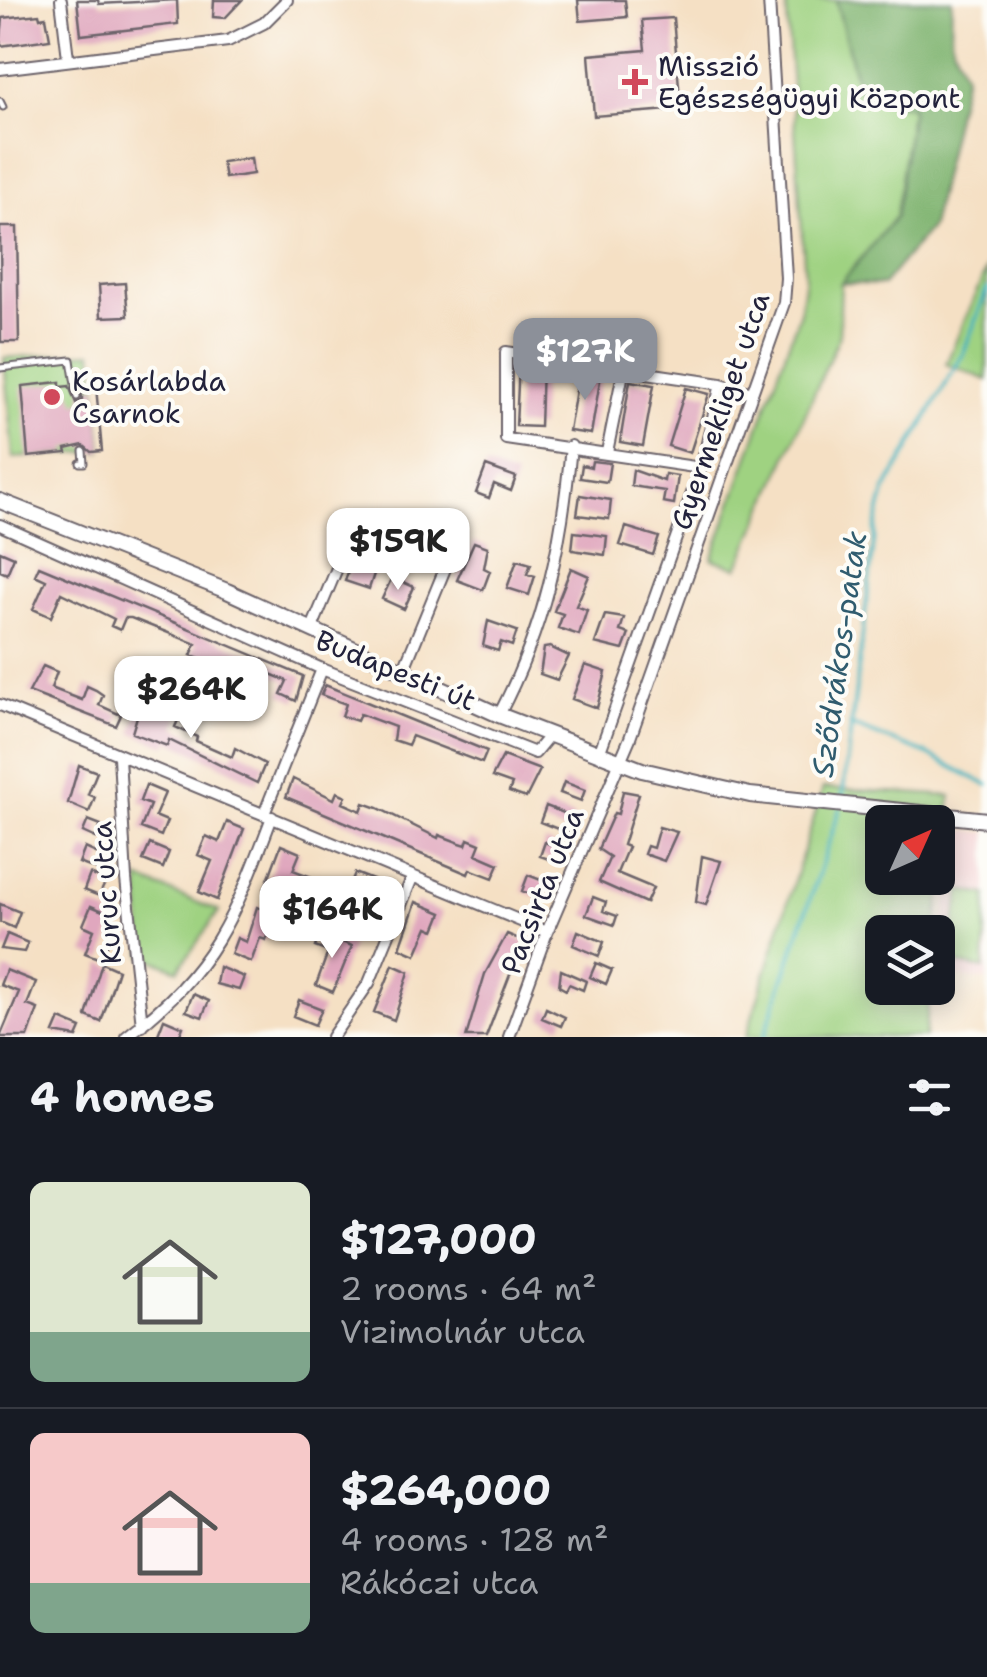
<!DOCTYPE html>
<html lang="en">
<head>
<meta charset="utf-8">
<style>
  :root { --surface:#171b24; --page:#20242c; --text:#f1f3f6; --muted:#9ea1a6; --line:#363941; --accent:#8c9099 }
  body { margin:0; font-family:"Shantell Sans",sans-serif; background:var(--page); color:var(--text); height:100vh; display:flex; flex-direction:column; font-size:38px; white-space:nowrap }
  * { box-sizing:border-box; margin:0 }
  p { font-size:32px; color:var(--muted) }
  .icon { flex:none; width:55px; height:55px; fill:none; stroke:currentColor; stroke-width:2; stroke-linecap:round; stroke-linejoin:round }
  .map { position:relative; height:1037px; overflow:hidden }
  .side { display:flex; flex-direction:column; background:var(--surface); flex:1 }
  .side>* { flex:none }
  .needle { width:65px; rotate:45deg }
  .tools { position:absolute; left:865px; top:805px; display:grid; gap:20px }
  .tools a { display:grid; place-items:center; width:90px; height:90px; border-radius:15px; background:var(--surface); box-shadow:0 5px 25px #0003; font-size:50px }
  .price { position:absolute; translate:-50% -85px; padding:0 22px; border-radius:20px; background:#fff; color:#222; font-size:32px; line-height:65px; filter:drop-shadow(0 2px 5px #0008) }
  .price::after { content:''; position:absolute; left:50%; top:60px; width:30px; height:22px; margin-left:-15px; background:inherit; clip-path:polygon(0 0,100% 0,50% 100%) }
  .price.current { background:var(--accent); color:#fff }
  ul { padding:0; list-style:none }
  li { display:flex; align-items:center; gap:30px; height:250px; padding:0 30px }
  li+li { border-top:2px solid var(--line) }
  li span { display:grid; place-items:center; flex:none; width:280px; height:200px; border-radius:15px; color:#555 }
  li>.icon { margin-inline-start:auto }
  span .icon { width:120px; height:120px; fill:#fffc; stroke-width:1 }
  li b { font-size:42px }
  h2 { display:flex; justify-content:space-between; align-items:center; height:120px; padding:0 30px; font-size:42px }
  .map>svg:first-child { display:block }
  .built { fill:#f7cfd3 }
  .green { fill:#9fd281; stroke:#607a5e; stroke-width:2.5; fill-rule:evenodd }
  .forest { fill:#7fb46f; stroke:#506b55; stroke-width:2.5 }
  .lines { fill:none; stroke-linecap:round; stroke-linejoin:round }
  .stream { stroke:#44b3be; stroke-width:4 }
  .building { fill:#e0a7be }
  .lane-casing { stroke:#6c646b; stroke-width:9 }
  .street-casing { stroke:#6c646b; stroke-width:14 }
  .secondary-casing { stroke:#6c646b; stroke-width:18 }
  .lane { stroke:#fff; stroke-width:5 }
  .street { stroke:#fff; stroke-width:10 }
  .secondary { stroke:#fff; stroke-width:14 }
  .poi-dot { fill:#d1495b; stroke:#fdfcf7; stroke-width:4 }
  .labels { text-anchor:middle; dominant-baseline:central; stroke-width:8; stroke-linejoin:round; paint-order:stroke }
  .poi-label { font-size:28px; fill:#22223b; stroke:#fdfcf7; text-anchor:start }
  .street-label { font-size:28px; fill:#22223b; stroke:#fdfcf7 }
  .water-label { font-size:30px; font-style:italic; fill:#305c6f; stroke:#fdfcf7 }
</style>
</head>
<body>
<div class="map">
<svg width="987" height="1037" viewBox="0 0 987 1037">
  <rect width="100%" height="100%" fill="#fdfcf7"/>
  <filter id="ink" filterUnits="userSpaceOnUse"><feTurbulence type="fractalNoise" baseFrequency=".01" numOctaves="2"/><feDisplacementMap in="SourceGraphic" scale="20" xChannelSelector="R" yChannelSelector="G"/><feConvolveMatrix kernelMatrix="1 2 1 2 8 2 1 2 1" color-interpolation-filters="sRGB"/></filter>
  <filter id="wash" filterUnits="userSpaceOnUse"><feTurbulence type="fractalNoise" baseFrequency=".0048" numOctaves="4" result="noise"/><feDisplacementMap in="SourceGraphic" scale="40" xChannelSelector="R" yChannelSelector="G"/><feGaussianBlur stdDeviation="2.25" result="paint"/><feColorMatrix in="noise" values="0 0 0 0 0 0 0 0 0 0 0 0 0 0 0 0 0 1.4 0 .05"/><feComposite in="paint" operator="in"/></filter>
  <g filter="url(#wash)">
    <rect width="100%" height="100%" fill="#f5e0c4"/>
    <path class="built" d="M953,829L987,833V980L940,975Z"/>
    <path class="green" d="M786,0H836L860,95L912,107L896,216L841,283L839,337L738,568L712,559L800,312L805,276Z
      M987,267V380L946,364Z
      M93,352L102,451L13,458L4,358Z
      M823,788L951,796L936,932H882V988H930L925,1037H746ZM882,822H938V878H882Z
      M139,879L219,911L178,970L143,956Z
      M961,890L987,895L984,969L947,962Z"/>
    <path class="forest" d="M836,0H952L951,40L965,75L931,227L883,285L841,283L896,216L912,107L860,96Z"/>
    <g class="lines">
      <path class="stream" d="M850,725L925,753L987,785
        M842,800L876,526L885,491L963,354L987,289
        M764,1037L840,809"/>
    </g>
    <g id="blocks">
      <path class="building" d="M77,0H98L99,4L177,0L178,24L81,35Z
        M214,0H242L225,18L213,17Z
        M578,0H625L627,17L580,21Z
        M39,14L40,18L46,17L50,39L0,46L3,18Z
        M673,18L681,109L594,116L589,55L645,50L642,20Z
        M251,158L253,174L225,178L222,162Z
        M0,227H17L19,342H1Z
        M125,283L128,316L101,317L99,285Z
        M519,363L542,366L540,427L516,426Z
        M579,372L601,375L591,434L569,431Z
        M630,381L654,385L643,446L620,442Z
        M60,382V387L69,386L76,403L82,400V389L96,387L102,451L91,452L83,445L66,449L67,453L28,457L22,386Z
        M686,388L709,394L690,453L668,446Z
        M592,461L610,463L607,482L580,478L582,465L591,467Z
        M486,466L516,477L511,491L494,484L489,498L476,493Z
        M633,470L664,481L665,474L678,476L674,504L663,502L665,491L631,486Z
        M580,495L611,500L609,519L577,515Z
        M423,525L440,532L432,555L420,550L424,538L408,545L403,534Z
        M626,527L659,537L653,555L620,545Z
        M574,532L607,536L605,555L572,550Z
        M361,533L385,541L369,589L345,581Z
        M474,542L488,547L484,568L490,571L483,590L457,580Z
        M0,551L14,557L7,574L0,571Z
        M517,560L531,564L527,574L535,576L529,595L507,588Z
        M39,566L303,676L296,701L281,694L287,681L254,667L249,677L205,660L191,655L196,644L131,618H125L120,630L111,626L114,619L61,593L51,617L33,609L46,580L35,575Z
        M571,568L589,576L576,606L587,610L579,635L558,628L563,614L554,611Z
        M392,577L414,587L404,609L382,599Z
        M605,615L624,618L620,631L629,634L623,650L595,643Z
        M488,621L517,631L512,646L501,642L498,651L483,646Z
        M550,647L569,656L557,680L540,674L544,648Z
        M585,665L606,672L597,708L572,699Z
        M43,666L57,672L51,688L82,700L87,686L96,690L103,695L99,705L121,715L116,726L29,692Z
        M325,685L487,751L482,763L412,736L408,745L393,740L395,727L360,714L357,721L342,716L346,704L321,695Z
        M142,700L180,716L175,727L197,737L196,741L232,757L235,748L265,764L257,783L169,740L167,746L132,733Z
        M503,756L540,770L526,798L509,792L512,784L492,777Z
        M79,765L97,772L88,794L95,797L89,812L68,803Z
        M293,779L334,799L337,792L346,796L343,803L361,811L364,803L378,808L438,838L439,835L460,843L466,845L468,839L480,844L476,854L499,864L493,878L470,869L468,874L286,797Z
        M564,782L585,790L581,801L560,793Z
        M146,785L165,793L155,816L167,821L161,836L141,828L150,805L140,801Z
        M623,791L639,794L623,845L628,847L617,873L653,888L646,903L599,882L610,857L598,849L614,813L618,814Z
        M546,806L574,817L568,833L540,822Z
        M88,820L101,825L96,838L83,832Z
        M227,822L244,829L217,900L199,892L212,861L198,855L206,836L219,842Z
        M659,827L677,832L664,861L644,854L647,846L653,848Z
        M545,842L562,849L557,862L540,856Z
        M150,844L169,852L163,868L143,860Z
        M281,845L300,853L293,870L325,882L321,893L293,882L283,907L277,905L266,940L260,938L251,962L231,954L237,938L246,942L257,907L263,909L269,892L264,890Z
        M85,848L103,856L97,870L79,863Z
        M702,856L721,861L706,905L696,902Z
        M355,873L383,884L363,932L338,922L341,914L329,909L332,900L350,908L358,888L350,885Z
        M90,874L106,881L99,896L84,890Z
        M528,875L546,882L540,898L522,891Z
        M593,897L606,902L603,911L617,916L614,925L586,915Z
        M416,902L442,913L435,930L428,927L416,955L400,948Z
        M0,904L20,912L14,928L0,922Z
        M91,906L110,914L108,919L114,921L103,960L85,953L94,930L83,925Z
        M578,931L604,942L599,956L573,945Z
        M320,933L352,946L333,992L316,985L328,952L315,947Z
        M7,934L28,943L24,952L1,949Z
        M507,934L526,942L519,960L516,959L486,1037H466L485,974Z
        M102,963L118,970L101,1022L86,1016Z
        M596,963L612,970L606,984L590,977Z
        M393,965L409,972L394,1020L374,1012Z
        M219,967L244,977L239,990L216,984Z
        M6,970L36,982L27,1005L38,1009L28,1037H0L19,992L0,985Z
        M561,970L586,981L583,990L569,984L566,990L559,986Z
        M193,994L209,1001L202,1017L186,1011Z
        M299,1000L322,1009L315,1025L293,1016Z
        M546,1008L565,1017L561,1026L542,1018Z
        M60,1019L81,1028L77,1037L54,1033Z
        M164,1019L183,1027L179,1037H157Z"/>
    </g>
  </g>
  <g filter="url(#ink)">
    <use href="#blocks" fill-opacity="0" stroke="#6c646b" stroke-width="2.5"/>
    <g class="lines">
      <g class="lane-casing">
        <path id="lane" d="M0,101L3,107
          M0,368L71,360L77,397
          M80,463H84L83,451"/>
      </g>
      <g class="street-casing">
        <path id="street" d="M61,0L68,58
          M0,69L228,41L264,23L287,0
          M607,452L624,368
          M701,468L506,439V352L721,384L752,393
          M0,525L322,669L535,753L549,736
          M312,628L353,530
          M403,671L460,532
          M0,705L547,932
          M499,715C545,627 562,545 571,446
          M599,754L701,468L721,384
          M119,757L126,879L142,1025
          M264,814L322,669
          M126,1037C214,970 234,918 272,817
          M332,1037L369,983L412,878
          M509,1037L547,932L630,738L784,303L786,278L769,0"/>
      </g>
      <g class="secondary-casing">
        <path id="secondary" d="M0,501L227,591L499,715L642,770L750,795L987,820"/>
      </g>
      <use href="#lane" class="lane"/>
      <use href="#street" class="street"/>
      <use href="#secondary" class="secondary"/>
    </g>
  </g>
  <g class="poi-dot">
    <path d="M630 67h10v10h10v10h-10v10h-10v-10h-10v-10h10z"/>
    <circle cx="52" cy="397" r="10"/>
  </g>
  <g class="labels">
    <g class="poi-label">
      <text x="658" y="66">Misszió<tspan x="658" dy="32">Egészségügyi Központ</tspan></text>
      <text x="72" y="381">Kosárlabda<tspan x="72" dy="32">Csarnok</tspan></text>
    </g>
    <g class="street-label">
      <text transform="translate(720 411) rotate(-71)">Gyermekliget utca</text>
      <text transform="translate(396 670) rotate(22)">Budapesti út</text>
      <text transform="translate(542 891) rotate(-68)">Pacsirta utca</text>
      <text transform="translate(106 893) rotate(-94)">Kuruc utca</text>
    </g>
    <g class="water-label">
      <text transform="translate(839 654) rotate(-82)">Sződrákos-patak</text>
    </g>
  </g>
</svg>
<div class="tools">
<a><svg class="needle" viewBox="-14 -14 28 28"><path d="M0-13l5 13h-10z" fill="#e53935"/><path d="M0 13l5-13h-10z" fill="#9ea1a6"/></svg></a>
<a><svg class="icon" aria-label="layers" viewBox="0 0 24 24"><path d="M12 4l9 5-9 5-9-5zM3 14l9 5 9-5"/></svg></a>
</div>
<b class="price current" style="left:585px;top:403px">$127K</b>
<b class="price" style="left:398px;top:593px">$159K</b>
<b class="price" style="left:191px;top:741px">$264K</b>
<b class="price" style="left:332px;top:961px">$164K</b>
</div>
<section class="side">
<h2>4 homes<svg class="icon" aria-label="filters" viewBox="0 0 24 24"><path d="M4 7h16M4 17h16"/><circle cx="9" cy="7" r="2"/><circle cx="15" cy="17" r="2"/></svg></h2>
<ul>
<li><span style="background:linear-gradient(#dfe7d0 75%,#7fa58c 0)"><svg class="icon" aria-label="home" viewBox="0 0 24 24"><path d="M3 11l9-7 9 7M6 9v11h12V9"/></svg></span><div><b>$127,000</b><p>2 rooms · 64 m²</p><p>Vizimolnár utca</p></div></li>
<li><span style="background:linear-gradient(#f6c9c9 75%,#7fa58c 0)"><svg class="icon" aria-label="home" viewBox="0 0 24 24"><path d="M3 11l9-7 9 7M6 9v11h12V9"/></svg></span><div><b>$264,000</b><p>4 rooms · 128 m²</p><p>Rákóczi utca</p></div></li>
</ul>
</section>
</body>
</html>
